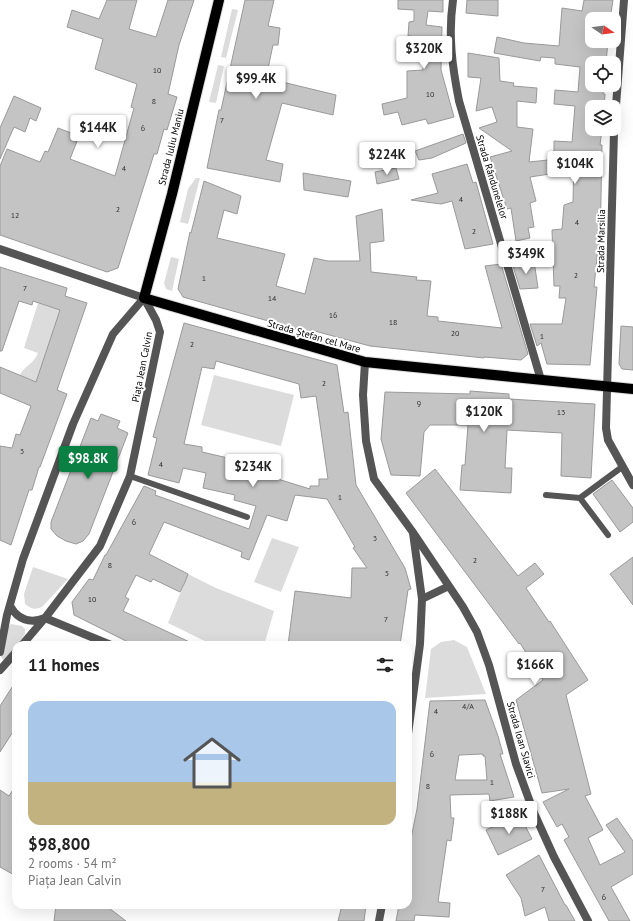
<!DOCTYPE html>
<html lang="en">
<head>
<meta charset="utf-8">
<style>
  :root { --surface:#fff; --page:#f2f2f2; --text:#222; --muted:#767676; --accent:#0b8043 }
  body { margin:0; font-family:"PT Sans",sans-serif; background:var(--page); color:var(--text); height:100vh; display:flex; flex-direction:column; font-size:15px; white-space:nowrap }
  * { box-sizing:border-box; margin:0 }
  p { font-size:13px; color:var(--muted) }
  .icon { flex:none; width:22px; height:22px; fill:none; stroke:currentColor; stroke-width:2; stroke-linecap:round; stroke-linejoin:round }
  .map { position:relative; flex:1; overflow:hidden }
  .details { position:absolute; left:12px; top:641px; width:400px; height:268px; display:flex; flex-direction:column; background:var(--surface); border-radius:12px; box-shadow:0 4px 16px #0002 }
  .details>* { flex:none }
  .needle { width:26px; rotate:103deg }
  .fabs { position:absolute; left:585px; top:12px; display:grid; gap:8px }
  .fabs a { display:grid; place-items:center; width:36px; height:36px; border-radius:8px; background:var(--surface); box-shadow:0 4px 16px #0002; font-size:20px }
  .price { position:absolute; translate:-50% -34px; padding:0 9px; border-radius:4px; background:#fff; color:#222; font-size:13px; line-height:26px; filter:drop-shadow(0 1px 2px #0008) }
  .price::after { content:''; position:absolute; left:50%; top:24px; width:12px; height:9px; margin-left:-6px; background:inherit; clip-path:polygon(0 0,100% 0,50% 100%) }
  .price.selected { background:var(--accent); color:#fff }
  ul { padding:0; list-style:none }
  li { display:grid; align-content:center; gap:8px; height:212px; padding:0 16px }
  li span { display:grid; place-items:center; height:124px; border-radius:12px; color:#555 }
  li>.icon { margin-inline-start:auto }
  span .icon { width:72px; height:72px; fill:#fffc; stroke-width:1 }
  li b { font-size:17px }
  h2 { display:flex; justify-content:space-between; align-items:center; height:48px; padding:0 16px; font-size:17px }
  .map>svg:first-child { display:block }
  .green { fill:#dcdcdc }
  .building { fill:#c4c4c4; stroke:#999; fill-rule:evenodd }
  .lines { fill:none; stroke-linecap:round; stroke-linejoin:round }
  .primary-casing { stroke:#dbdbdb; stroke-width:12 }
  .service { stroke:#555; stroke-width:6 }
  .pedestrian { stroke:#555; stroke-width:8 }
  .minor { stroke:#555; stroke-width:8 }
  .tertiary { stroke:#555; stroke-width:8 }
  .primary { stroke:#000; stroke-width:10 }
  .labels { text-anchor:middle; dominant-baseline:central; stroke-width:4; stroke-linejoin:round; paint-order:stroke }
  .number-label { font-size:8px; fill:#313131 }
  .street-label { font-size:10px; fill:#000; stroke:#fff }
</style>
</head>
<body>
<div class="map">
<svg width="633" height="921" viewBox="0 0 633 921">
  <rect width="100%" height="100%" fill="#fff"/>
  <path class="green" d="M232,9L238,10L226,58L221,57Z
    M218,65L224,66L216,103L209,102Z
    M196,178H200L188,224L180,222L188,189Z
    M171,257L179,259L172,291L166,289L164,283Z
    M38,303L60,310L36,382L20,375C24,366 34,364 38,353L24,348Z
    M214,375L294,395L281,446L201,425Z
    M272,538L299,547L281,592L254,582Z
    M33,567L68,579L42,607C35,610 31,609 25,604L24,594Z
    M188,574L216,588L274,611L264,645H213L168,623Z
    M11,624L22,626L25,629V634L8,658L4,660L1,657V654L8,627Z
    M454,640L467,647L486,694L425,698L431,649L441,642Z"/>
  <path class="building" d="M107,0H137L129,29L156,37L168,0H194L179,45L168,94L177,97L167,130L164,129L157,154H154L118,268L107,272L0,235V166L7,149L40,162L45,151L48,152L58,128L79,136L70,159L115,176L134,108L131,107L137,84L95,69L103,39L67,27L72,10L99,19Z
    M245,0H274L268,26L280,28L278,45H273L266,78L336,95L333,115L282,103L266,160L283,164L280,182L207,168L219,110H221Z
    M398,0H443V12L428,11L426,25L442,27L441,70L454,117L428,124L426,119L402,125L398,112L384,115L382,104L407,98V71L423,70L424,47L411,46V36H408L409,22L414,21V10L398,9Z
    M467,0H498V16L466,13Z
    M584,0H613L610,19H592V41H608L606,63H592V85H604L603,94H605L604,107H592V129H602L600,145H602L600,247L598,248L594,287H597L590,365L547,364L541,343L537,346L530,324H562L566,298H559L560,286H554L552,230L562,229L564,205L573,202L574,157H554V141L572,142L575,106L554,104L555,90L578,92L580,67L555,64V58L541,57L540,61L494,53L497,37L524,43L559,46L562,8L582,11Z
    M468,53L499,58L500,81L514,83L513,86L537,88L536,103L517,101V127L533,129L529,162L548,160L550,174L530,177L536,201L530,203L534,227L528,228L530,238L516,241L511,208L507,209L490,157L512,151L479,128L497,122L492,107L476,111L481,78L468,77Z
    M14,96L41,108L36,121L30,118L25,132L14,127L0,159V128Z
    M463,134L466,143L432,158L419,160L415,151Z
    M467,164L473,183L476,182L493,244L465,249L452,201L441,204L411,200L438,193L432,174Z
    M396,168L399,179L377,184L375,172Z
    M303,173L351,181L348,197L304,190Z
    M204,181L241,196L237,214L224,210L217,238L285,254L276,286L305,294L314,258L328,261H360L356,216L382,209L384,241L370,243L371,272L417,277L416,280L431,281L427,316L438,317V321L502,328L485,266L501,264L528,354L521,360L484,357V358L370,346L311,330V333L183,297L178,289L190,232L191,233Z
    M534,261L538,288L520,289L512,263Z
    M0,267L67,288L65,296L87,303L57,390L67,394L40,467H39L32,490H29L11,545L0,540V446L12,448L16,434L20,435L31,406L0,393V367L36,382L60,310L33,301L32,305L19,301L2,351H0Z
    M184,323L337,365L344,413L348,412L356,485L405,568L411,589L408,590L400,645H288L295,591L351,598L352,568H367L353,548L355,547L327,499L295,495L287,521L267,515L249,560L241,557L242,552L164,522L149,554L188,574L185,582L180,592L153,579L151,582L136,575L125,597L129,599L123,611L196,645H134L74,615L72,602L89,579L93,580L105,555H106L144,486L156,491L155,495L249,529L256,506L234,500L235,495L203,488L206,473L183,468L179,483L148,475L157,438L153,437ZM216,361L299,384L301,398L316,396L328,479H319V486H310V489L252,471L254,464L202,452V447L184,444L202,367L214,369Z
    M621,326L633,327V370L622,369L619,364Z
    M470,391L509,394V399L595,404L591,478L561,476L562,433L507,430L505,468H512L511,493L460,490L462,465H465L468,425H430L424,432L420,476L391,475L381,439L385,392L470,394Z
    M101,414L120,421L117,428L128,433L89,534L83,541L76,544L66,541L57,536L51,529V522L91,418L98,421Z
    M435,469L518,576L535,563L544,574L526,588L549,622L550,621L588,680L566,695L591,794L585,796L603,830L588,838L600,865L625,852L606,825L617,818L633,841V874L611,887L630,921H609L564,840L569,837L562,824L557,827L543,802L569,789L542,793L516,700L543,680L520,643L519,644L406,493Z
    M612,480L633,508V522L620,532L593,494Z
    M633,557V605L610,574Z
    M16,681V727L0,752V706Z
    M485,700L498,736L503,754H500L514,797L490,801L489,794L450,795L451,818H454L451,841L447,840L438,902L450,903L449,917L415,915L414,921H396L399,905H408V853L417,809L430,701ZM483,754V756H485L487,780H455L459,755Z
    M16,785V876L0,867V790L9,796Z
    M519,814L532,839L498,855L486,830Z
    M539,855L565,905H566L575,921H549L545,907L525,916L521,898L506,875Z
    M56,905H105L126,921H54Z
    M342,905H366L364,921H338Z"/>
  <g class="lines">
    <g class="primary-casing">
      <path id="primary" d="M219,0L172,194L144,298L365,362L633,389"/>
    </g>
    <path class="service" d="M130,476L247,517
      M546,495L580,498L622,467
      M580,498L608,535"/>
    <path class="pedestrian" d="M0,249L144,298"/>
    <path class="minor" d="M453,0C448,36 452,65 459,101L541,380
      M624,0L614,132L606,428L608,440L633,485
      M365,362L363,395L366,441L374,479L412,531L463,607L477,632L489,665L516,764L534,813L554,857L588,921
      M422,599L449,586
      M45,618L111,645
      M408,734L420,644L422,599L413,533
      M379,921L382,905"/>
    <path class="tertiary" d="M10,606C18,620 30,624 45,618
      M0,652L7,615L23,559L73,424L113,334L144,298L156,320L160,332L130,476L100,546L45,618L22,645
      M0,670L16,652"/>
    <use href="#primary" class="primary"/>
  </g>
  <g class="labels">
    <g class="number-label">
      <text x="157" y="70">10</text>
      <text x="430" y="94">10</text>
      <text x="154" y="101">8</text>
      <text x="222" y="120">7</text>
      <text x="143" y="128">6</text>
      <text x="124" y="168">4</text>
      <text x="461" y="199">4</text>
      <text x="118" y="209">2</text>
      <text x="15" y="215">12</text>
      <text x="577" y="222">4</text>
      <text x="474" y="231">2</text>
      <text x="576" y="275">2</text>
      <text x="204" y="278">1</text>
      <text x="25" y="288">7</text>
      <text x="272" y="298">14</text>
      <text x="333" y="315">16</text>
      <text x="393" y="322">18</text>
      <text x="455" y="333">20</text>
      <text x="542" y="336">1</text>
      <text x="192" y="344">2</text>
      <text x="324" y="383">2</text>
      <text x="419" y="403">9</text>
      <text x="561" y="412">13</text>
      <text x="22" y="451">3</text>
      <text x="161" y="464">4</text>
      <text x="340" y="497">1</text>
      <text x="134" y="522">6</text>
      <text x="375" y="538">3</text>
      <text x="475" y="560">2</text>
      <text x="110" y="565">8</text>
      <text x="387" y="573">5</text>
      <text x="92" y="599">10</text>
      <text x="386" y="619">7</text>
      <text x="468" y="706">4/A</text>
      <text x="436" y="711">4</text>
      <text x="432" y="754">6</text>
      <text x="492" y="782">1</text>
      <text x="428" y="786">8</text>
      <text x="543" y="889">7</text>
      <text x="604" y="897">6</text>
    </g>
    <g class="street-label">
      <text transform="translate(171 147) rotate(-76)">Strada Iuliu Maniu</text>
      <text transform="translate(492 177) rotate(73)">Strada Rândunelelor</text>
      <text transform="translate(601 241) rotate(-89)">Strada Marsilia</text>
      <text transform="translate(314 336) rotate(16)">Strada Ștefan cel Mare</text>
      <text transform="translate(142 367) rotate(-79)">Piața Jean Calvin</text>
      <text transform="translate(521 740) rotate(74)">Strada Ioan Slavici</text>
    </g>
  </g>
</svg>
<div class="fabs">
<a><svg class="needle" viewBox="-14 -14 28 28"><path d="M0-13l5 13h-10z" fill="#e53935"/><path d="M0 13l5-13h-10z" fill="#767676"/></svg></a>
<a><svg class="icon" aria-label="locate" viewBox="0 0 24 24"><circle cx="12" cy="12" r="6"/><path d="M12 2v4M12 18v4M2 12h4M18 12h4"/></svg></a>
<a><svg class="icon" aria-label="layers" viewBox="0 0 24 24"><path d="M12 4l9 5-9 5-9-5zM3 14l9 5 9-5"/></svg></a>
</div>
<b class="price" style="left:424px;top:70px">$320K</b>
<b class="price" style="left:256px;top:100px">$99.4K</b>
<b class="price" style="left:98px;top:149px">$144K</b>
<b class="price" style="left:387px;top:176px">$224K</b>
<b class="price" style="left:575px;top:185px">$104K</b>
<b class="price" style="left:526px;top:275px">$349K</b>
<b class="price" style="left:484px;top:433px">$120K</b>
<b class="price selected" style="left:88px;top:480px">$98.8K</b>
<b class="price" style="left:253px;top:488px">$234K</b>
<b class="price" style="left:535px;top:686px">$166K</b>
<b class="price" style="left:509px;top:835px">$188K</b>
<section class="details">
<h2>11 homes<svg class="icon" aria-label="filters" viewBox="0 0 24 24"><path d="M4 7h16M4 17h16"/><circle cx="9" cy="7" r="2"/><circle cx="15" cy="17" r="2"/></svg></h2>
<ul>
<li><span style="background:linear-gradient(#a9c7e8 65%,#c2b280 0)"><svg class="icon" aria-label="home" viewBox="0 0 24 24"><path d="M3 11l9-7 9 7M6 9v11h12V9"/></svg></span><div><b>$98,800</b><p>2 rooms · 54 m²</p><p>Piața Jean Calvin</p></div></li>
</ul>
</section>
</div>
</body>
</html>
